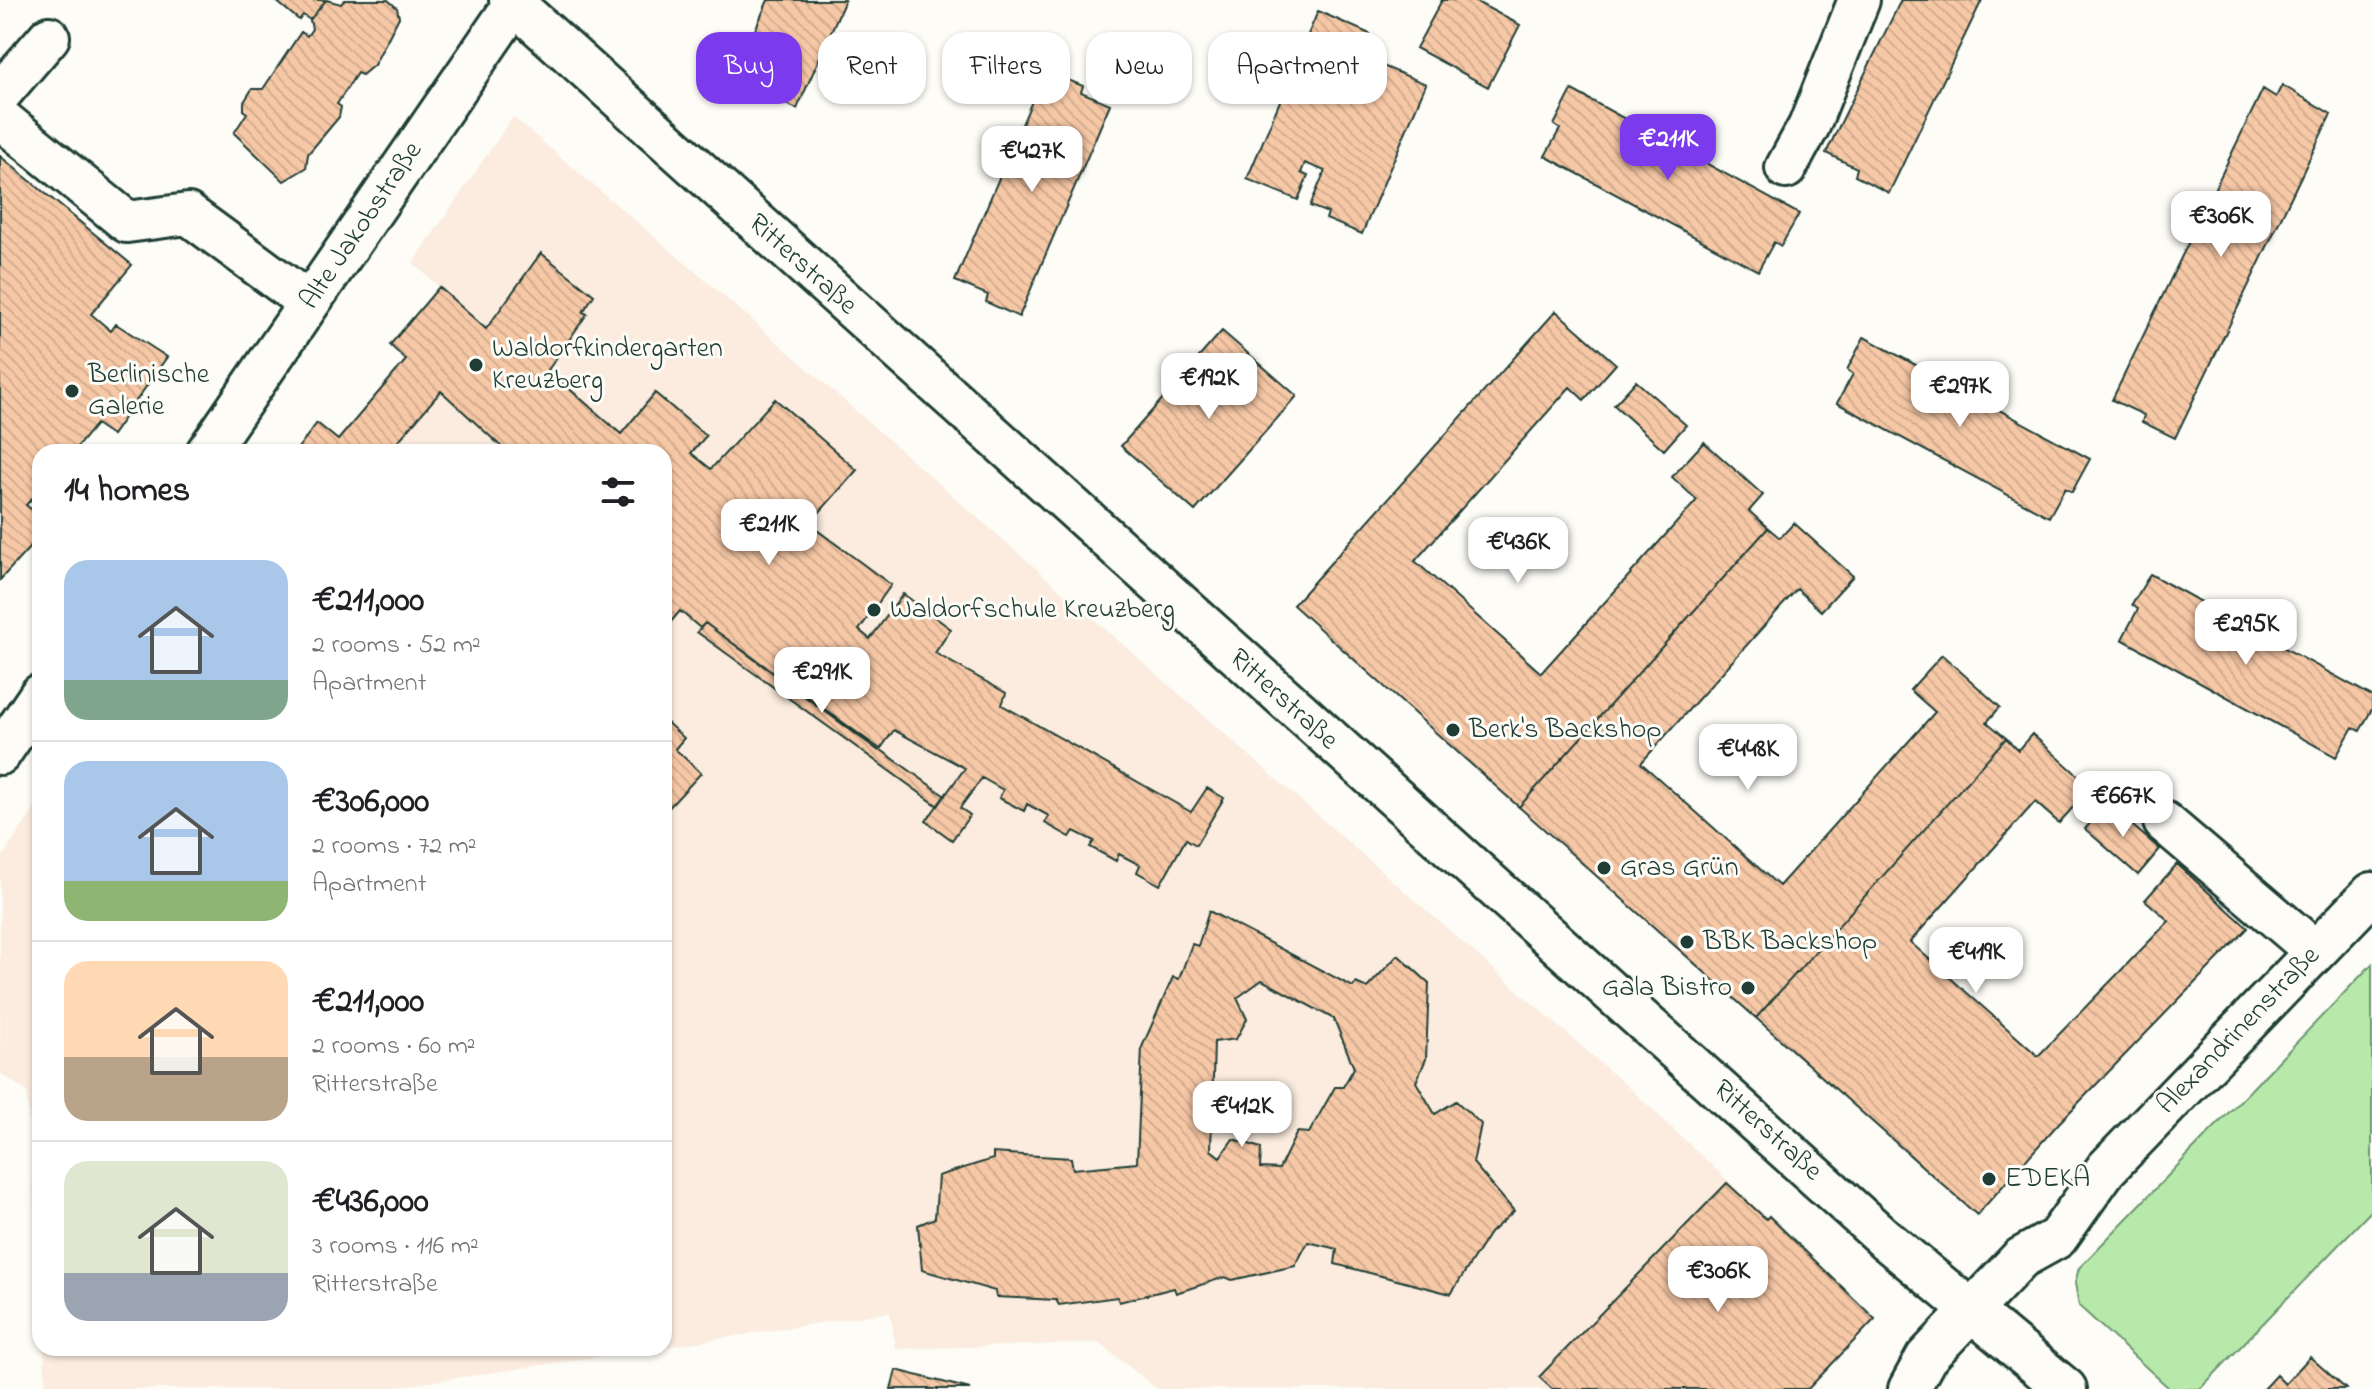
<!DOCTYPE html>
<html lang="en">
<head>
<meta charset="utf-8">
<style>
  :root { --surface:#fff; --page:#f6f6f6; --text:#202124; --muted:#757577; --line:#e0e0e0; --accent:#7c3aed }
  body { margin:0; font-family:"Indie Flower",sans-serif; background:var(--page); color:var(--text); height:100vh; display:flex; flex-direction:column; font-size:30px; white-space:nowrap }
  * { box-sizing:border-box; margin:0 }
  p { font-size:26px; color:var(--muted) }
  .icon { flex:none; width:44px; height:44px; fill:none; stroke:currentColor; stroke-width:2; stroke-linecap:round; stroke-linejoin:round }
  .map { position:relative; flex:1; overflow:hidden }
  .details { position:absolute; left:32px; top:444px; width:640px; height:912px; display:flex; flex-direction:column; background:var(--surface); border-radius:24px; box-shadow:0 2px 6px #0004 }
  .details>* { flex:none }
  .banner { position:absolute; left:696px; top:32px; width:760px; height:72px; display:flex; gap:16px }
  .price { position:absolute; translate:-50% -68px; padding:0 18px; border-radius:16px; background:#fff; color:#222; font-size:26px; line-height:52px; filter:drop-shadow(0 2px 4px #0008) }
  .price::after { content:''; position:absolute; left:50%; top:48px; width:24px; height:18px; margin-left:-12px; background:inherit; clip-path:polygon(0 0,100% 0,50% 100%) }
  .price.active { background:var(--accent); color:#fff }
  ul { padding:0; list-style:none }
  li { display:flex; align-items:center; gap:24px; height:200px; padding:0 32px }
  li+li { border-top:2px solid var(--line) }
  li span { display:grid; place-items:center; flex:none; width:224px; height:160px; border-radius:24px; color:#555 }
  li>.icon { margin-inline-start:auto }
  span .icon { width:96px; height:96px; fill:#fffc; stroke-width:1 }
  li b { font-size:34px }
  h2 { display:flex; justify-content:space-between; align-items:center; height:96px; padding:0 32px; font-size:34px }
  .chip { padding:0 28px; border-radius:24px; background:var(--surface); box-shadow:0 2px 6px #0004; font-size:28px; line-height:72px }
  .chip.active { background:var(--accent); color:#fff }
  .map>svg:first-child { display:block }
  .built { fill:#fbecdf }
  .park { fill:#b7eaaa; stroke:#6b946f; stroke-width:2 }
  .building { fill:url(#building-back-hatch); stroke:#1f3d34; stroke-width:2; fill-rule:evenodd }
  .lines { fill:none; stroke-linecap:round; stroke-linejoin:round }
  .minor-casing { stroke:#1f3d34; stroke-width:46 }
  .minor { stroke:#fdfcf7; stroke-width:40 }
  .poi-dot { fill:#1f3d34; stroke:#fdfcf7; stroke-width:3 }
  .labels { text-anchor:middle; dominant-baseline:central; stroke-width:6; stroke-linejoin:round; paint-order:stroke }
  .street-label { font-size:28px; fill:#1f3d34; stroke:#fdfcf7 }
  .poi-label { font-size:28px; fill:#1f3d34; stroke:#fdfcf7; text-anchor:start }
</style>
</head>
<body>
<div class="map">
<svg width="2372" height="1389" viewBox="0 0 2372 1389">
  <defs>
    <pattern id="building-back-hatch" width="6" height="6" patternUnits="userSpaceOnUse" patternTransform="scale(2)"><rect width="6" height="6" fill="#f7c8a6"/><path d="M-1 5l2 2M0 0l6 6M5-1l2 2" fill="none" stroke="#d3ad90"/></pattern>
  </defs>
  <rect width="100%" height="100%" fill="#fdfcf7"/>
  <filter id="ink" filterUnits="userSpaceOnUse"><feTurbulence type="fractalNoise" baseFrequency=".0125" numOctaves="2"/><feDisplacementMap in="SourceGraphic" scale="16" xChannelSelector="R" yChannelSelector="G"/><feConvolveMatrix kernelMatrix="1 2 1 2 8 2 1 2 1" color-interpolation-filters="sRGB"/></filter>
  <g filter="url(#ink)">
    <path class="built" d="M513,117L737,307L1636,1094L1875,1319L1808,1389H1157L1099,1343L896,1349L890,1312L664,1347V452H389L441,391L390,345L439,287L413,263Z
      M40,801V1290L27,1092L0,1073V860Z
      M44,1348H655L383,1389H46Z"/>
    <path class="park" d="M2372,964V1210L2200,1389H2170L2079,1306L2075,1283L2079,1268Z"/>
    <path class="building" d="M275,0H326L310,20L303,15L299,20Z
      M326,0L341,4L345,0H388L397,8L399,17L374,65L362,75L357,73L337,104L341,107L339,117L308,154L306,168L284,181L234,133L247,113L244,111V102L252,89H263L301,32L307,36L312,29L310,20Z
      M768,0H845L797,109L733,81Z
      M1442,0H1473L1520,25L1488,87L1416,48Z
      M1901,0H1982L1889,193L1855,176L1857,168L1826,153Z
      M1318,11L1370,34L1353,75L1376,84L1383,66L1426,84L1362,234L1326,219L1328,213L1310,206L1325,171L1305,163L1301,173L1308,176L1298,200L1247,179Z
      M1063,78L1083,86L1081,92L1110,104L1019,317L986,302L988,295L955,281L1041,80L1058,88Z
      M2282,85L2331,114L2175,438L2142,422L2144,415L2112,400L2263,89L2276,97Z
      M1572,90L1799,214L1781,246L1774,242L1758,271L1545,156L1560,129L1554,125Z
      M0,156L132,265L91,314L111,331L116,324L167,357L112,435L96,424L73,452H40V490L26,505L40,516V536L0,580Z
      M541,253L594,295L583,312L587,314L548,370L621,434L655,393L706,436L691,453L711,469L775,399L857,470L809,524L891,585L859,630L870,639L903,594L951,629L935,653L1006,693L1002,705L1191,812L1207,788L1224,798L1196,845L1186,839L1160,885L1137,872L1140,865L1119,854L1116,861L1090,847L1094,841L1074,831L1070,837L1045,823L1049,816L1027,804L1024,811L999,798L1003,790L982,778L960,808L970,815L952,840L926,821L965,768L894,730L879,751L705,623L700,628L680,611L664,630L667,599L664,596V452H507L441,391L389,452H295L317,423L338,440L406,360L390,345L439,287L486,329Z
      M1556,311L1616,364L1584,400L1570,387L1415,561L1541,673L1697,500L1672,477L1704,442L1763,495L1749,511L1768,528L1519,807L1293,605Z
      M1222,331L1297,396L1195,511L1121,446Z
      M1864,337L2090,459L2072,492L2065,488L2049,517L1837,403L1853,374L1847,370Z
      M1636,381L1686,425L1664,450L1614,405Z
      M1794,523L1853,576L1821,611L1797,589L1641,763L1779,886L1935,712L1910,690L1942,655L2000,707L1987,722L2006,738L1756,1018L1519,807L1768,528L1780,538Z
      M2150,574L2372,696V709L2360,731L2353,727L2336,757L2122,639L2138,609L2132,605Z
      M705,623L945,796L938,806L697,632Z
      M664,720L684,738L675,749L701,773L664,813Z
      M2032,734L2091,787L2059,823L2035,802L1910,942L2038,1056L2169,921L2145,900L2177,864L2248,928L2058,1124L1977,1215L1756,1018L2006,738L2018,750Z
      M2107,804L2160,849L2138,875L2085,829Z
      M1209,911L1353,987L1356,983L1367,988L1398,955L1429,983L1426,1059L1416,1082L1435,1114L1456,1101L1481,1124L1473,1163L1514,1211L1490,1233L1451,1294L1335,1264L1337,1249L1308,1242L1295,1266L1232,1280L1225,1277L1176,1293L1174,1288L1119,1302L1117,1297L1059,1305L1056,1300L996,1297L995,1291L922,1270L918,1225L935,1218L938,1176L993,1159V1153L1071,1158L1073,1169L1137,1163L1142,1047L1173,977L1179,979L1192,944L1198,946ZM1262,980L1334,1019L1354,1068L1343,1087H1335L1309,1133L1297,1132L1279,1169L1260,1168L1261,1148L1233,1139L1220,1157L1211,1150L1214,1042L1236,1039L1247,1019L1237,998Z
      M1727,1183L1766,1219L1769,1216L1875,1319L1808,1389H1552L1539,1377Z
      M2310,1357L2346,1389H2263L2276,1375L2285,1384Z
      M896,1370L970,1389H891Z"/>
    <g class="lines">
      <g class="minor-casing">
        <path id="minor" d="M510,0L1885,1239L2066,1389
          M0,94L49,37
          M0,118L127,222L188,214L309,303
          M1786,168L1809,126L1859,0
          M207,452L517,0
          M0,754L40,695
          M2164,822L2315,951
          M1909,1389L1926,1358L2021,1258L2057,1238L2106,1169L2372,893"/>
      </g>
      <use href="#minor" class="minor"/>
    </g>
  </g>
  <g class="poi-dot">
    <circle cx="476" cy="365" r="8"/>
    <circle cx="72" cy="391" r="8"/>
    <circle cx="874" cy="610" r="8"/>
    <circle cx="1453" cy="730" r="8"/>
    <circle cx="1604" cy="868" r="8"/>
    <circle cx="1687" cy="942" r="8"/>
    <circle cx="1748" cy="988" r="8"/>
    <circle cx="1989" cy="1179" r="8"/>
  </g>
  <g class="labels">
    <g class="street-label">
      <text transform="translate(362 226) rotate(-56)">Alte Jakobstraße</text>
      <text transform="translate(802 265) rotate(42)">Ritterstraße</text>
      <text transform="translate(1283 700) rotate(42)">Ritterstraße</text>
      <text transform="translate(2239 1031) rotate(-46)">Alexandrinenstraße</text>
      <text transform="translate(1767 1131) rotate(42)">Ritterstraße</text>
    </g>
    <g class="poi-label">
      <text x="492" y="349">Waldorfkindergarten<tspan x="492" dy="32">Kreuzberg</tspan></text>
      <text x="88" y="375">Berlinische<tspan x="88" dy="32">Galerie</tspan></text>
      <text x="890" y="610">Waldorfschule Kreuzberg</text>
      <text x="1469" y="730">Berk's Backshop</text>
      <text x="1620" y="868">Gras Grün</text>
      <text x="1703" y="942">BBK Backshop</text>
      <text x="1732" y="988" text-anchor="end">Gala Bistro</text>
      <text x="2005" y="1179">EDEKA</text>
    </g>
  </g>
</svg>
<b class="price active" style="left:1668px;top:182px">€211K</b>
<b class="price" style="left:1032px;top:194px">€427K</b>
<b class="price" style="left:2221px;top:259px">€306K</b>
<b class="price" style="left:1209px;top:421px">€192K</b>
<b class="price" style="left:1960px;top:429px">€297K</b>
<b class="price" style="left:769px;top:567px">€211K</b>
<b class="price" style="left:1518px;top:585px">€436K</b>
<b class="price" style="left:2246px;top:667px">€295K</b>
<b class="price" style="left:822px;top:715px">€291K</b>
<b class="price" style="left:1748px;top:792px">€448K</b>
<b class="price" style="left:2123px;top:839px">€667K</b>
<b class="price" style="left:1976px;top:995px">€419K</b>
<b class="price" style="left:1242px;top:1149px">€412K</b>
<b class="price" style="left:1718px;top:1314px">€306K</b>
<div class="banner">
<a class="chip active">Buy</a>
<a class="chip">Rent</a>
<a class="chip">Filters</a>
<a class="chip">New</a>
<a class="chip">Apartment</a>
</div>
<section class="details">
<h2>14 homes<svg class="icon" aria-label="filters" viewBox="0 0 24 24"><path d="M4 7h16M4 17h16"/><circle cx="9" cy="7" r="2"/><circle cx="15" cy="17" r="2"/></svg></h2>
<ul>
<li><span style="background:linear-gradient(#a9c7e8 75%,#7fa58c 0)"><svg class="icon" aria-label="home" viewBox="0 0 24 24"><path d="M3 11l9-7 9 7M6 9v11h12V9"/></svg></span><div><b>€211,000</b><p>2 rooms · 52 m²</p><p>Apartment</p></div></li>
<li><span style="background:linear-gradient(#a9c7e8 75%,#8fb573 0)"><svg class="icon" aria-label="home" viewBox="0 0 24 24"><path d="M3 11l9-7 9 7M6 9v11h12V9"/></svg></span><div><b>€306,000</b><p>2 rooms · 72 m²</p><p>Apartment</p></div></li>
<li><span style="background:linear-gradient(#ffd9b3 60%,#b9a48a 0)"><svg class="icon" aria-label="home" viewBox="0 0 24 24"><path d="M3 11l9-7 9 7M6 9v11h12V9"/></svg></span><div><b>€211,000</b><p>2 rooms · 60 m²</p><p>Ritterstraße</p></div></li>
<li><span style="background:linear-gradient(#dfe7d0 70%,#9aa5b1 0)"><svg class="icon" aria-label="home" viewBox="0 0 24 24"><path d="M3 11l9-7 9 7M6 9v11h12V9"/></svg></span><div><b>€436,000</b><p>3 rooms · 116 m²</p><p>Ritterstraße</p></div></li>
</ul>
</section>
</div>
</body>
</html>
